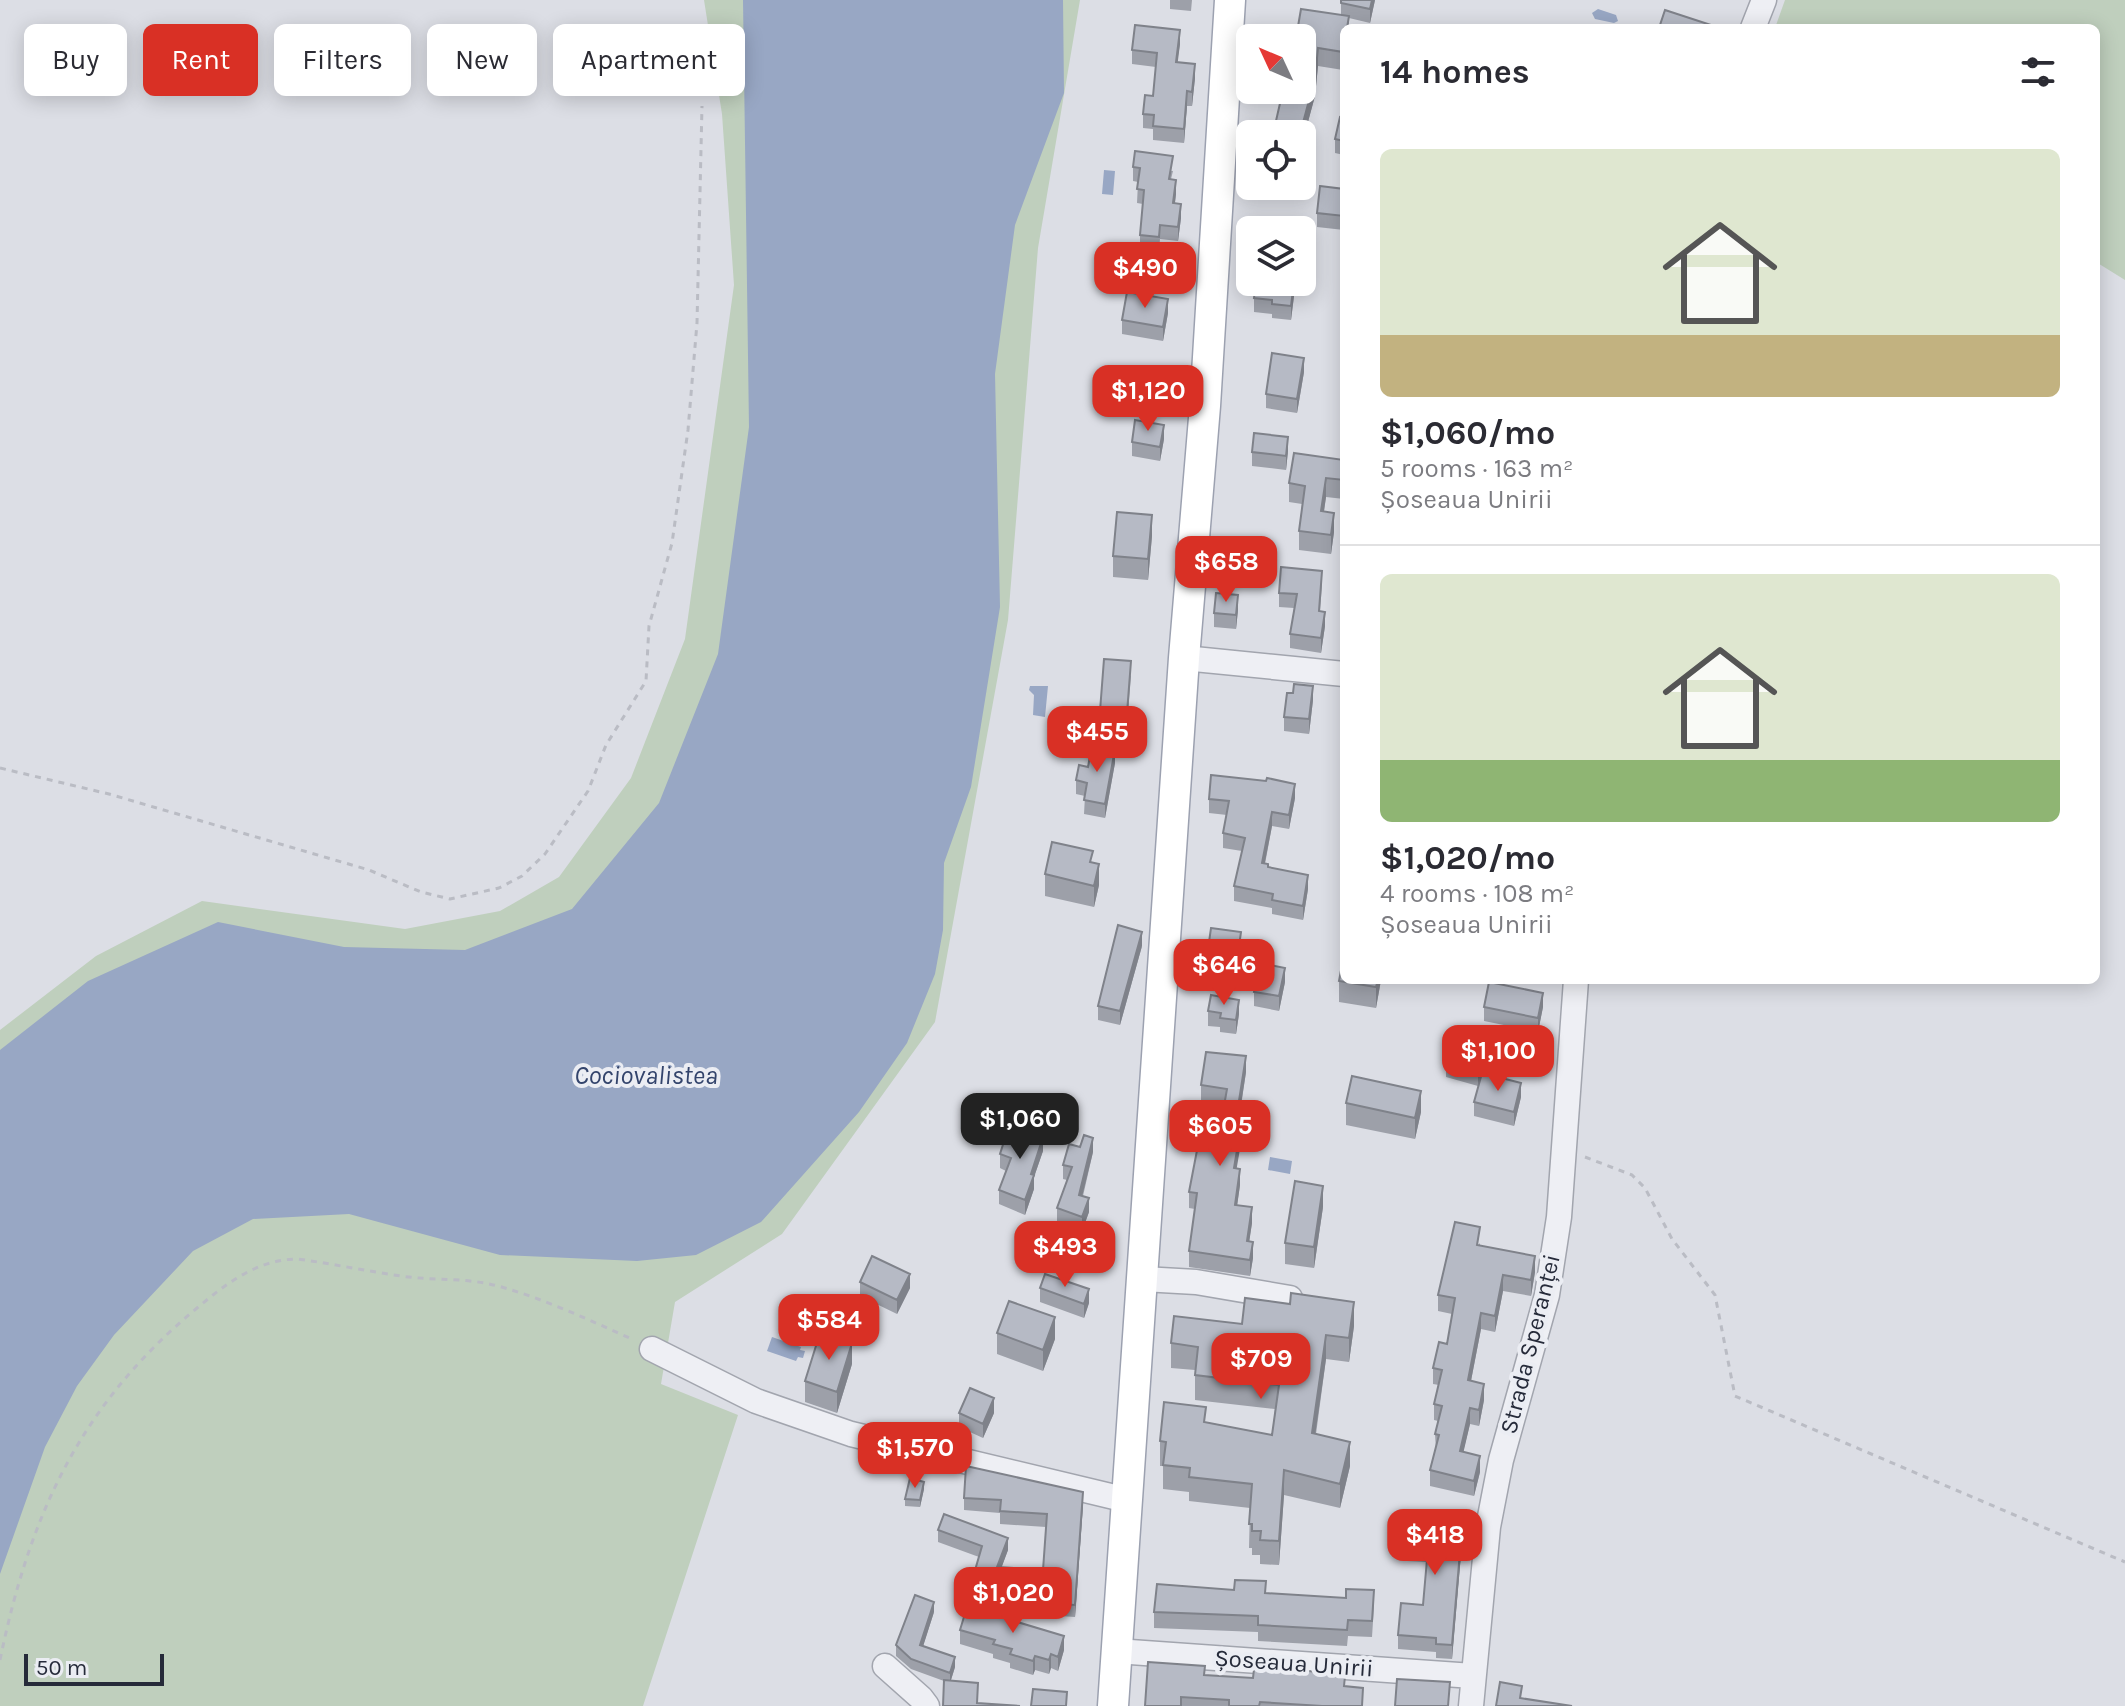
<!DOCTYPE html>
<html lang="en">
<head>
<meta charset="utf-8">
<style>
  :root { --surface:#fff; --page:#f7f7f7; --text:#2b2b33; --muted:#7c7c81; --line:#e1e1e2; --accent:#d93025 }
  body { margin:0; font-family:Karla,sans-serif; background:var(--page); color:var(--text); height:100vh; display:flex; flex-direction:column; font-size:30px; white-space:nowrap }
  * { box-sizing:border-box; margin:0 }
  p { font-size:26px; color:var(--muted) }
  .icon { flex:none; width:44px; height:44px; fill:none; stroke:currentColor; stroke-width:2; stroke-linecap:round; stroke-linejoin:round }
  .map { position:relative; flex:1; overflow:hidden }
  .panel { position:absolute; left:1340px; top:24px; width:760px; height:960px; display:flex; flex-direction:column; background:var(--surface); border-radius:12px; box-shadow:0 4px 20px #0003 }
  .panel>* { flex:none }
  .top-card { position:absolute; left:24px; top:24px; width:760px; height:72px; display:flex; gap:16px }
  .needle { width:52px; rotate:314deg }
  .buttons { position:absolute; left:1236px; top:24px; display:grid; gap:16px }
  .buttons a { display:grid; place-items:center; width:80px; height:80px; border-radius:12px; background:var(--surface); box-shadow:0 4px 20px #0003; font-size:40px }
  .scale { position:absolute; left:24px; bottom:20px; width:140px; box-sizing:border-box; padding-left:8px; border:4px solid #262b3a; border-top:0; font-size:22px; line-height:28px; white-space:nowrap; color:#262b3a; -webkit-text-stroke:6px #ebedf3; paint-order:stroke }
  .price { position:absolute; translate:-50% -68px; padding:0 18px; border-radius:16px; background:var(--accent); color:#fff; font-size:26px; line-height:52px; filter:drop-shadow(0 2px 4px #0008) }
  .price::after { content:''; position:absolute; left:50%; top:48px; width:24px; height:18px; margin-left:-12px; background:inherit; clip-path:polygon(0 0,100% 0,50% 100%) }
  .price.selected { background:#222; color:#fff }
  ul { padding:0; list-style:none }
  li { display:grid; align-content:center; gap:16px; height:424px; padding:0 40px }
  li+li { border-top:2px solid var(--line) }
  li span { display:grid; place-items:center; height:248px; border-radius:12px; color:#555 }
  li>.icon { margin-inline-start:auto }
  span .icon { width:144px; height:144px; fill:#fffc; stroke-width:1 }
  li b { font-size:34px }
  h2 { display:flex; justify-content:space-between; align-items:center; height:96px; padding:0 40px; font-size:34px }
  .chip { padding:0 28px; border-radius:12px; background:var(--surface); box-shadow:0 4px 20px #0003; font-size:28px; line-height:72px }
  .chip.selected { background:var(--accent); color:#fff }
  .map>svg:first-child { display:block }
  .green { fill:#bfcfbd }
  .water { fill:#98a7c4 }
  .lines { fill:none; stroke-linecap:round; stroke-linejoin:round }
  .minor-casing { stroke:#a2a5ae; stroke-width:27 }
  .major-casing { stroke:#9ca1b0; stroke-width:33 }
  .path { stroke:#babcc4; stroke-width:3; stroke-dasharray:6 6; stroke-linecap:butt }
  .minor { stroke:#eeeff4; stroke-width:24 }
  .major { stroke:#fff; stroke-width:30 }
  .wall { fill:#9da0a9 }
  .shaded-wall { fill:#7f828a }
  .building { fill:#b6bac5; stroke:#7f828a; stroke-width:2 }
  .labels { text-anchor:middle; dominant-baseline:central; stroke-width:8; stroke-linejoin:round; paint-order:stroke }
  .street-label { font-size:24px; fill:#262b3a; stroke:#ebedf3 }
  .water-label { font-size:26px; font-style:italic; fill:#33446c; stroke:#ebedf3 }
</style>
</head>
<body>
<div class="map">
<svg width="2125" height="1706" viewBox="0 0 2125 1706">
  <rect width="100%" height="100%" fill="#dcdee5"/>
  <path class="green" d="M704,0H1080L1038,248L1008,620L935,1022L782,1234L675,1302L661,1384L738,1415L643,1706H0V1030L96,956L202,901L405,929L500,911L559,877L631,778L685,639L734,285L722,114Z
    M1785,0H2125V280L2096,262V28H1775Z"/>
  <path class="water" d="M743,0H1063L1064,93L1015,225L995,374L1000,607L971,787L944,863L943,930L935,974L907,1043L859,1112L761,1222L696,1255L637,1261L500,1255L349,1214L253,1219L193,1251L114,1335L77,1386L45,1447L0,1574V1050L88,981L218,922L344,947L465,950L572,909L659,803L718,654L749,427Z
    M1598,9L1616,15L1618,21L1614,23L1595,19L1592,13Z
    M1104,170L1115,171L1113,195L1102,194Z
    M1030,686H1048L1045,717L1033,715L1034,695L1029,690Z
    M1270,1157L1292,1161L1290,1174L1268,1170Z
    M772,1337L801,1347L800,1350L805,1351L803,1358L798,1357L796,1361L767,1351Z"/>
  <g class="lines">
    <g class="minor-casing">
      <path id="minor" d="M1753,28L1764,0
        M1184,658L1344,674
        M1143,1279L1196,1282L1290,1298
        M652,1349L756,1401L851,1434L1127,1500
        M1116,1651L1473,1676
        M885,1666L921,1698L927,1706
        M1471,1706L1488,1527L1501,1460L1547,1295L1559,1217L1576,980"/>
    </g>
    <g class="major-casing">
      <path id="major" d="M1113,1706L1184,658L1205,406L1230,0"/>
    </g>
    <path class="path" d="M0,768L109,794L369,870L421,892L450,899L499,888L522,876L545,854L588,791L606,745L646,681L649,626L672,543L688,430L697,323L702,106
      M1585,1157L1632,1175L1645,1188L1672,1239L1715,1295L1735,1396L2125,1562
      M0,1660C30,1514 80,1405 197,1308C227,1283 258,1259 298,1259C333,1264 367,1271 401,1276C434,1281 464,1277 498,1286C545,1299 589,1320 634,1340"/>
    <use href="#minor" class="minor"/>
    <use href="#major" class="major"/>
  </g>
  <path class="wall" d="M1170,0H1192L1191,11L1170,9Z
    M1375,0L1370,23L1349,18V28H1344V61L1343,70L1318,66L1315,96L1302,144L1309,163L1305,183L1302,182V134L1286,100L1302,38L1341,15V3Z
    M1180,44L1177,62L1195,78L1192,106H1187L1184,143L1153,140V129L1143,128V114L1153,96L1156,67L1132,64V50Z
    M1344,118V155L1335,153V139Z
    M1133,167L1173,171L1171,179L1176,194L1175,203L1181,218L1178,241L1160,239L1159,251L1140,249V235L1143,204L1137,203L1138,182L1133,181Z
    M1344,189V230L1317,227V213Z
    M1294,296L1291,320L1272,318V314L1254,312V298Z
    M1168,313L1163,341L1122,334V320Z
    M1304,372L1297,413L1266,408V394Z
    M1164,439L1160,461L1132,456V442Z
    M1288,451L1286,470L1252,466V452Z
    M1344,460V499L1326,497L1324,512L1334,532L1331,554L1299,550V531L1302,504L1289,502V483Z
    M1152,536L1148,580L1113,577V556Z
    M1234,555L1271,556L1269,581L1244,578V570L1234,569Z
    M1322,585L1320,611L1325,626L1321,653L1290,648V634L1294,608L1279,607V593Z
    M1238,610L1236,629L1214,627V613Z
    M1131,675L1127,727L1100,726V711Z
    M1313,700L1309,734L1284,731V717Z
    M1115,763L1105,818L1084,814L1085,796L1076,794V780L1088,767Z
    M1295,798L1289,829L1272,826L1265,864L1268,867L1308,889L1303,920L1272,914V908L1234,901V886L1242,851L1223,848V833L1227,815L1209,813V799Z
    M1093,862L1099,885L1094,907L1045,896V874Z
    M1142,946L1120,1025L1098,1020V1006Z
    M1241,946L1237,974L1207,970V956Z
    M1381,980L1376,1008L1339,1002V981Z
    M1285,982L1279,1011L1254,1006V992Z
    M1484,1007H1543L1538,1032L1484,1021Z
    M1208,1011L1239,1014L1236,1034L1220,1032V1027L1208,1026Z
    M1486,1054L1478,1086L1446,1077V1063Z
    M1246,1072L1239,1120L1242,1137L1236,1168L1240,1185L1237,1205L1252,1223L1249,1241L1253,1258L1250,1276L1189,1267V1251L1195,1209L1189,1208V1192L1222,1117L1224,1105L1201,1101V1085Z
    M1521,1097L1514,1126L1474,1116V1102Z
    M1346,1103L1421,1112L1415,1139L1346,1125Z
    M1043,1151L1034,1177V1189L1025,1215L999,1204V1190L1006,1171L1000,1168V1154Z
    M1093,1152L1083,1196L1089,1212L1082,1231L1057,1222V1208L1067,1180L1063,1179V1165Z
    M1323,1207L1314,1268L1285,1264V1243Z
    M1480,1243V1245L1535,1272L1531,1296L1503,1291L1495,1332L1481,1329L1471,1381L1484,1400L1479,1426L1470,1424L1463,1452L1480,1472L1474,1496L1430,1486V1470L1436,1450L1435,1434L1438,1421L1434,1420V1404L1439,1385L1433,1384V1368L1447,1344L1452,1314L1438,1311V1295Z
    M860,1282L910,1288L897,1314L860,1296Z
    M1040,1288L1089,1303L1084,1318L1040,1302Z
    M1242,1324L1354,1326L1349,1362L1326,1359L1316,1434L1350,1466L1340,1508L1284,1495L1279,1565L1260,1564V1555H1252V1548H1249L1250,1508L1189,1501V1492L1163,1489V1466H1160V1441L1206,1422L1272,1435L1275,1409L1195,1400V1370L1171,1368V1343Z
    M997,1333L1055,1339L1043,1371L997,1354Z
    M852,1364L837,1413L805,1402V1381Z
    M959,1413H994L983,1438L959,1427Z
    M924,1489L920,1507L905,1506V1499Z
    M964,1498L1083,1505L1075,1617L983,1611L1064,1650L1058,1671L1051,1668L1049,1674L1035,1670L1033,1675L1010,1668V1663L993,1658V1654L960,1644V1630L967,1607V1598L979,1557L938,1542V1530L1008,1550L1001,1568L1043,1570L1046,1527L1000,1524V1513L964,1510Z
    M1463,1531L1452,1659L1436,1658V1652L1398,1649V1635L1423,1605L1427,1562L1407,1561V1546Z
    M1266,1593L1374,1606L1372,1637L1348,1636L1347,1646L1258,1641V1632L1154,1628V1612Z
    M934,1612L923,1646L955,1667L943,1706L944,1681L911,1669L896,1656V1645Z
    M1205,1675L1345,1686L1363,1706H1145Z"/>
  <path class="shaded-wall" d="M1372,0H1375L1370,23V9Z
    M1180,30V44L1176,76V62Z
    M1344,44V61L1343,70V52Z
    M1318,48V66L1315,96L1302,144V134H1300Z
    M1195,64V78L1192,106V92Z
    M1187,91V106L1184,143V129Z
    M1309,146V163L1305,183V165Z
    M1176,180V194L1173,217V203Z
    M1181,204V218L1178,241V227Z
    M1294,282V296L1291,320V306Z
    M1168,299V313L1163,341V327Z
    M1304,358V372L1297,413V399Z
    M1164,425V439L1160,461V447Z
    M1288,437V451L1286,470V456Z
    M1326,478V497L1321,530V511Z
    M1334,513V532L1331,554V535Z
    M1152,515V536L1148,580V559Z
    M1271,542V556L1269,581V567Z
    M1238,595V610L1236,629V615Z
    M1325,612V626L1321,653V638Z
    M1313,686V700L1309,734V719Z
    M1115,749V763L1105,818V804Z
    M1295,784V798L1289,829V815Z
    M1272,812V826L1262,877V863Z
    M1099,864V885L1094,907V886Z
    M1308,875V889L1303,920V906Z
    M1142,932V946L1120,1025V1011Z
    M1241,932V946L1237,974V960Z
    M1285,968V982L1279,1011V996Z
    M1378,980H1381L1376,1008V987Z
    M1543,993V1007L1538,1032V1018Z
    M1239,1000V1014L1236,1034V1020Z
    M1486,1040V1054L1478,1086V1071Z
    M1246,1056V1072L1236,1136V1120Z
    M1521,1083V1097L1514,1126V1112Z
    M1421,1091V1112L1415,1139V1118Z
    M1242,1121V1137L1234,1184V1168Z
    M1043,1137V1151L1034,1177V1189L1025,1215V1200L1031,1174Z
    M1093,1138V1152L1079,1209V1195Z
    M1240,1169V1185L1235,1221V1205Z
    M1323,1186V1207L1314,1268V1247Z
    M1089,1198V1212L1082,1231V1217Z
    M1252,1207V1223L1247,1257V1241Z
    M1253,1242V1258L1250,1276V1260Z
    M1535,1256V1272L1531,1296V1280Z
    M910,1274V1288L897,1314V1300Z
    M1503,1275V1291L1495,1332V1316Z
    M1089,1289V1303L1084,1318V1304Z
    M1354,1302V1326L1349,1362V1338Z
    M1481,1313V1329L1468,1396V1380Z
    M1055,1317V1339L1043,1371V1350Z
    M1326,1335V1359L1312,1457V1433Z
    M852,1343V1364L837,1413V1392Z
    M1484,1384V1400L1479,1426V1410Z
    M994,1398V1413L983,1438V1424Z
    M1470,1408V1424L1460,1467V1451Z
    M1350,1442V1466L1340,1508V1484Z
    M1480,1456V1472L1474,1496V1481Z
    M1284,1470V1495L1279,1565V1541Z
    M924,1482V1489L920,1507V1500Z
    M1083,1492V1505L1075,1617V1605Z
    M1463,1517V1531L1452,1659V1645Z
    M1008,1538V1550L997,1580V1567Z
    M934,1602V1612L920,1656V1645Z
    M1064,1636V1650L1058,1671V1657Z
    M1051,1654V1668L1049,1674V1660Z
    M1035,1656V1670L1033,1675V1661Z
    M955,1657V1667L950,1683V1673Z"/>
  <path class="building" d="M1341,0H1372L1370,9L1341,3Z
    M1301,9L1349,16L1347,28H1344L1343,52L1318,48L1315,78L1300,134H1273L1281,99L1286,100L1288,90H1302V38H1296Z
    M1665,10L1720,28H1659Z
    M1135,25L1180,30L1176,62L1195,64L1192,92L1187,91L1184,129L1153,126L1154,115L1143,114L1145,95L1153,96L1157,53L1132,50Z
    M1340,117L1344,118V141L1335,139Z
    M1302,144L1309,146L1305,165L1302,164Z
    M1135,151L1173,156L1169,179L1176,180L1173,203L1181,204L1178,227L1160,225L1159,237L1140,235L1144,190L1137,189L1140,168L1133,167Z
    M1320,186L1344,189V216L1317,213Z
    M1256,282H1294L1291,306L1272,304V300L1254,298Z
    M1127,292L1168,299L1163,327L1122,320Z
    M1272,353L1304,358L1297,399L1266,394Z
    M1135,420L1164,425L1160,447L1132,442Z
    M1254,433L1288,437L1286,456L1252,452Z
    M1294,453L1344,460V480L1326,478L1321,511L1334,513L1331,535L1299,531L1305,486L1289,483Z
    M1117,512L1152,515L1148,559L1113,556Z
    M1236,538L1271,542L1269,567L1244,564L1245,556L1234,555Z
    M1281,567L1322,571L1319,611L1325,612L1321,638L1290,634L1297,594L1279,593Z
    M1216,593L1238,595L1236,615L1214,613Z
    M1104,659L1131,661L1127,713L1100,711Z
    M1294,684L1313,686L1309,719L1284,717L1287,693H1293Z
    M1092,745L1115,749L1105,804L1084,800L1087,783L1076,780L1079,765L1088,767Z
    M1211,775L1266,781L1267,778L1295,784L1289,815L1272,812L1262,863L1268,864V867L1308,875L1303,906L1272,900L1273,894L1234,886L1245,838L1223,833L1229,801L1209,799Z
    M1052,842L1093,851L1090,862L1099,864L1094,886L1045,874Z
    M1118,925L1142,932L1120,1011L1098,1006Z
    M1211,928L1241,932L1237,960L1207,956Z
    M1344,954V980H1378L1376,987L1339,981Z
    M1260,963L1285,968L1279,996L1254,992Z
    M1489,982L1543,993L1538,1018L1484,1007Z
    M1211,995L1239,1000L1236,1020L1220,1018L1221,1013L1208,1011Z
    M1454,1032L1486,1040L1478,1071L1446,1063Z
    M1206,1052L1246,1056L1236,1120L1242,1121L1234,1168L1240,1169L1235,1205L1252,1207L1247,1241L1253,1242L1250,1260L1189,1251L1197,1193L1189,1192L1204,1114L1222,1117L1227,1089L1201,1085Z
    M1482,1073L1521,1083L1514,1112L1474,1102Z
    M1352,1076L1421,1091L1415,1118L1346,1103Z
    M1009,1126L1043,1137L1031,1174L1034,1175L1025,1200L999,1190L1011,1158L1000,1154Z
    M1084,1135L1093,1138L1079,1195L1089,1198L1082,1217L1057,1208L1072,1167L1063,1165L1069,1144L1080,1147Z
    M1295,1181L1323,1186L1314,1247L1285,1243Z
    M1455,1222L1480,1227L1477,1245L1535,1256L1531,1280L1503,1275L1495,1316L1481,1313L1468,1380L1484,1384L1479,1410L1470,1408L1460,1451L1480,1456L1474,1481L1430,1470L1439,1435L1435,1434L1442,1406L1434,1404L1442,1370L1433,1368L1439,1342L1447,1344L1455,1298L1438,1295Z
    M872,1256L910,1274L897,1300L860,1282Z
    M1045,1274L1089,1289L1084,1304L1040,1288Z
    M1291,1293L1354,1302L1349,1338L1326,1335L1312,1433L1350,1442L1340,1484L1284,1470L1279,1541L1260,1540L1261,1531H1252V1524H1249L1252,1484L1189,1477L1190,1468L1163,1465L1166,1442L1160,1441L1164,1402L1206,1407L1204,1422L1272,1435L1279,1385L1195,1375L1198,1347L1171,1343L1174,1316L1242,1324L1245,1298L1290,1304Z
    M1009,1301L1055,1317L1043,1350L997,1333Z
    M820,1333L852,1343L837,1392L805,1381Z
    M970,1388L994,1398L983,1424L959,1413Z
    M966,1466L1083,1492L1075,1605L967,1598L982,1546L938,1530L944,1514L1008,1538L997,1567L1043,1570L1047,1514L1000,1511L1001,1500L964,1498Z
    M910,1478L924,1482L920,1500L905,1499Z
    M1410,1512L1463,1517L1452,1645L1436,1644V1638L1398,1635L1401,1603L1423,1605L1428,1548L1407,1546Z
    M1235,1580L1266,1581L1265,1593L1346,1598V1589L1374,1590L1372,1621L1348,1620L1347,1630L1258,1625V1616L1154,1612L1157,1584L1234,1590Z
    M915,1595L934,1602L920,1645L955,1657L950,1673L911,1659L896,1645Z
    M967,1607L1064,1636L1058,1657L1051,1654L1049,1660L1035,1656L1033,1661L1010,1654L1012,1649L993,1644L995,1640L960,1630Z
    M1148,1662L1205,1666L1204,1675L1253,1678L1254,1669L1287,1672V1668L1345,1676L1344,1686L1363,1688L1362,1706H1322L1260,1702L1259,1706H1229V1700L1181,1697V1706H1145Z
    M1397,1679L1450,1682L1448,1706H1395Z
    M944,1680L978,1683L977,1703L1020,1706H943Z
    M1500,1682L1522,1686L1520,1698L1572,1706H1496Z
    M1033,1689L1067,1692L1066,1706H1031Z"/>
  <g class="labels">
    <g class="street-label">
      <text transform="translate(1530 1344) rotate(-76)">Strada Speranței</text>
      <text transform="translate(1294 1663) rotate(4)">Șoseaua Unirii</text>
    </g>
    <g class="water-label">
      <text x="646" y="1075">Cociovalistea</text>
    </g>
  </g>
</svg>
<div class="buttons">
<a><svg class="needle" viewBox="-14 -14 28 28"><path d="M0-13l5 13h-10z" fill="#e53935"/><path d="M0 13l5-13h-10z" fill="#7c7c81"/></svg></a>
<a><svg class="icon" aria-label="locate" viewBox="0 0 24 24"><circle cx="12" cy="12" r="6"/><path d="M12 2v4M12 18v4M2 12h4M18 12h4"/></svg></a>
<a><svg class="icon" aria-label="layers" viewBox="0 0 24 24"><path d="M12 4l9 5-9 5-9-5zM3 14l9 5 9-5"/></svg></a>
</div>
<div class="scale">50 m</div>
<b class="price" style="left:1145px;top:310px">$490</b>
<b class="price" style="left:1148px;top:433px">$1,120</b>
<b class="price" style="left:1226px;top:604px">$658</b>
<b class="price" style="left:1097px;top:774px">$455</b>
<b class="price" style="left:1224px;top:1007px">$646</b>
<b class="price" style="left:1498px;top:1093px">$1,100</b>
<b class="price selected" style="left:1020px;top:1161px">$1,060</b>
<b class="price" style="left:1220px;top:1168px">$605</b>
<b class="price" style="left:1065px;top:1289px">$493</b>
<b class="price" style="left:829px;top:1362px">$584</b>
<b class="price" style="left:1261px;top:1401px">$709</b>
<b class="price" style="left:915px;top:1490px">$1,570</b>
<b class="price" style="left:1435px;top:1577px">$418</b>
<b class="price" style="left:1013px;top:1635px">$1,020</b>
<div class="top-card">
<a class="chip">Buy</a>
<a class="chip selected">Rent</a>
<a class="chip">Filters</a>
<a class="chip">New</a>
<a class="chip">Apartment</a>
</div>
<section class="panel">
<h2>14 homes<svg class="icon" aria-label="filters" viewBox="0 0 24 24"><path d="M4 7h16M4 17h16"/><circle cx="9" cy="7" r="2"/><circle cx="15" cy="17" r="2"/></svg></h2>
<ul>
<li><span style="background:linear-gradient(#dfe7d0 75%,#c2b280 0)"><svg class="icon" aria-label="home" viewBox="0 0 24 24"><path d="M3 11l9-7 9 7M6 9v11h12V9"/></svg></span><div><b>$1,060/mo</b><p>5 rooms · 163 m²</p><p>Șoseaua Unirii</p></div></li>
<li><span style="background:linear-gradient(#dfe7d0 75%,#8fb573 0)"><svg class="icon" aria-label="home" viewBox="0 0 24 24"><path d="M3 11l9-7 9 7M6 9v11h12V9"/></svg></span><div><b>$1,020/mo</b><p>4 rooms · 108 m²</p><p>Șoseaua Unirii</p></div></li>
</ul>
</section>
</div>
</body>
</html>
